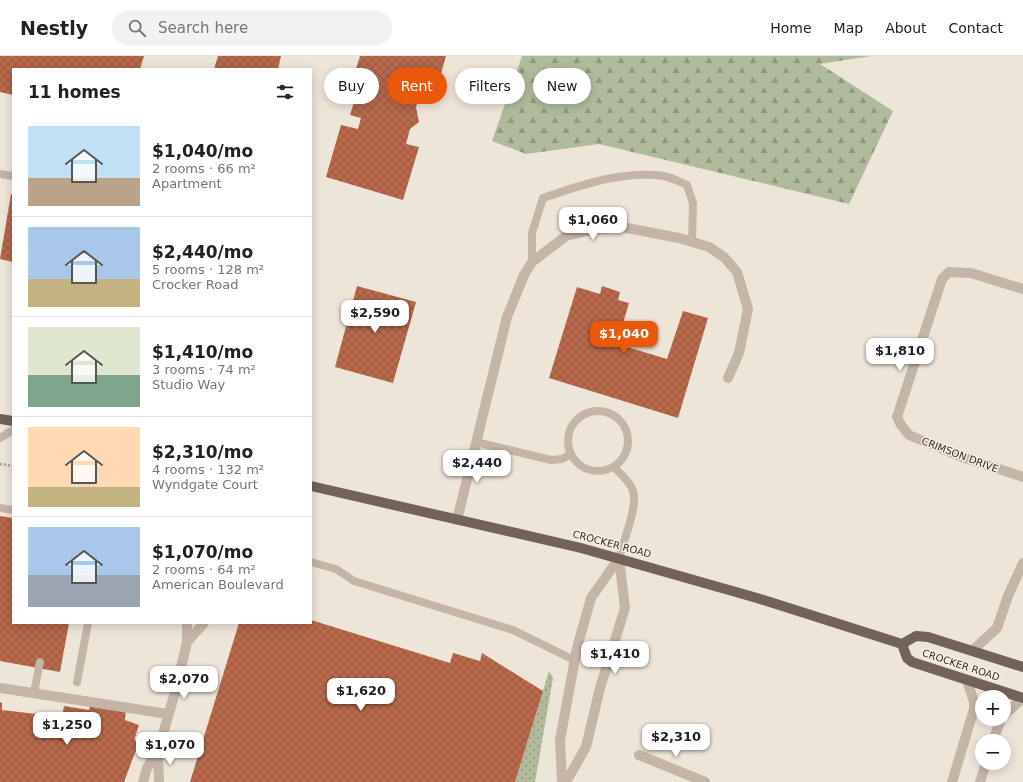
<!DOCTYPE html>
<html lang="en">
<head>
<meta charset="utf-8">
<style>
  :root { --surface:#fff; --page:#f2f2f2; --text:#202124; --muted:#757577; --line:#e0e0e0; --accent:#ea580c }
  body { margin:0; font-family:"DejaVu Sans",sans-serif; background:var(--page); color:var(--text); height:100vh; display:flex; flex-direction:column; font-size:15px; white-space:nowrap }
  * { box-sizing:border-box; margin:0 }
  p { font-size:13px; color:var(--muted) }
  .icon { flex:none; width:22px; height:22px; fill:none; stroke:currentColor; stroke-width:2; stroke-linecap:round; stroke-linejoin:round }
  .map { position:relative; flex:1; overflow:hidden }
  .drawer { position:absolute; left:12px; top:12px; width:300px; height:556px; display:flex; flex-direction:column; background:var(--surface); border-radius:0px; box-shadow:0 2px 10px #0003 }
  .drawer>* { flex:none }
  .top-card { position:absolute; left:324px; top:12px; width:380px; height:36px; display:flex; gap:8px }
  .tools { position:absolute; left:975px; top:634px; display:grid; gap:8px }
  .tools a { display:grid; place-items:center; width:36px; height:36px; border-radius:50%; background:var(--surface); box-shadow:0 2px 10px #0003; font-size:20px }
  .price { position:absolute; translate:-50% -34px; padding:0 9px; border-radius:8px; background:#fff; color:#222; font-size:13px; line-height:26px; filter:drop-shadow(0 1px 2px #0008) }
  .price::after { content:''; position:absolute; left:50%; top:24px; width:12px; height:9px; margin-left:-6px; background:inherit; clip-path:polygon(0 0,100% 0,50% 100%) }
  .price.on { background:var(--accent); color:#fff }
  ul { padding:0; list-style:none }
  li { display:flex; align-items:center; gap:12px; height:100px; padding:0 16px }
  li+li { border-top:1px solid var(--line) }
  li span { display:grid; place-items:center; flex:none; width:112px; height:80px; border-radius:0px; color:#555 }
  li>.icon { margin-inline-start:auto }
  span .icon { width:48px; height:48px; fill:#fffc; stroke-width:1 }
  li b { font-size:17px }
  h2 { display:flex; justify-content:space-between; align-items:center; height:48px; padding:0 16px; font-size:17px }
  .pill { padding:0 14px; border-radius:18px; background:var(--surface); box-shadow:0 2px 10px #0003; font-size:14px; line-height:36px }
  .pill.on { background:var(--accent); color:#fff }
  header { display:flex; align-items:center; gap:24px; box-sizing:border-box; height:56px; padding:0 20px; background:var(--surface); border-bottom:1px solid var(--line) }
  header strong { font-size:19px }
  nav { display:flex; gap:22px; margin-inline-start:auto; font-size:14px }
  .search { width:280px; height:36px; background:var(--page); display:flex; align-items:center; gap:10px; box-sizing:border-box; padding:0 14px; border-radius:22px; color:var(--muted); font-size:15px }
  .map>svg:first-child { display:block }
  .forest { fill:url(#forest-firs) }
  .garden { fill:url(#garden-dots) }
  .building { fill:url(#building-cross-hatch) }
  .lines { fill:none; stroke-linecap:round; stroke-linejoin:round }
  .path { stroke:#b09f91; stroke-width:2.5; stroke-dasharray:2 2; stroke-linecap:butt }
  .service { stroke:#c5b5a7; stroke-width:8 }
  .minor { stroke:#c5b5a7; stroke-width:10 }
  .primary { stroke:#726259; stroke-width:10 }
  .labels { text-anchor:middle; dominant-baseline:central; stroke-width:3; stroke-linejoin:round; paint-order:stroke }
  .street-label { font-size:10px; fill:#322a26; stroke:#f6efe5 }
</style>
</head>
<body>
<header>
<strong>Nestly</strong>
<div class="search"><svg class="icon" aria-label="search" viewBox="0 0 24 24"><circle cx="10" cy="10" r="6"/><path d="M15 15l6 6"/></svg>Search here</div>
<nav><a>Home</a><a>Map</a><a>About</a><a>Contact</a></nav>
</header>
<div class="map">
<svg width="1023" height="726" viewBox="0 0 1023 726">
  <defs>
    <pattern id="forest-firs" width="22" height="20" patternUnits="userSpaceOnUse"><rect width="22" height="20" fill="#afbb9b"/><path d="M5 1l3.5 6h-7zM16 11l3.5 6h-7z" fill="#8f987e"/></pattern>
    <pattern id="garden-dots" width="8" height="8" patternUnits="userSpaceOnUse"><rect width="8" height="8" fill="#afbb9b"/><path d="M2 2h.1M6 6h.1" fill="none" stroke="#8f987e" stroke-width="1.8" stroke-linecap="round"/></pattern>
    <pattern id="building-cross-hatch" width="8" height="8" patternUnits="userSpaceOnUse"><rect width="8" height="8" fill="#b96a4c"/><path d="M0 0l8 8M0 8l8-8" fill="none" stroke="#97573f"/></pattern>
  </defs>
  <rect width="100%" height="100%" fill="#eee5d9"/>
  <path class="forest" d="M522,0H871L820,8L893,55L849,148L599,88L526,98L492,85Z"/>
  <path class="garden" d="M549,615L553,622L535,726H515Z"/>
  <path class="building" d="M0,0H144L140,13H13V39L0,36Z
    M218,0H281L278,13H214Z
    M360,0H446L435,38L421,34L416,51L419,66L410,73L406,88L419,91L403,144L326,121L341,69L358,73L361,62L350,59L360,27L367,29L369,21L355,16Z
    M11,138L13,139V206L0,203Z
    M357,230L416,246L393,327L335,311Z
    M602,230L620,236L618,244L629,247L617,288L667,303L683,255L708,262L678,362L549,322L577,231L600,238Z
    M0,460L13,462V567H69L60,616L0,605Z
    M311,564L450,607L453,597L480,605L482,597L543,635L515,726H190L239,567H311Z
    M0,646L2,647V654L62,661L64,650L89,654L91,647L126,652L125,664L139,669L134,684L139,686L124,726H0Z"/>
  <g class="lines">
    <path class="path" d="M0,408L13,410"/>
    <path class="service" d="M0,118L13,120
      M532,206V177L543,142C581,129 623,114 664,120C672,122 680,126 687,129L693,147L692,186
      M568 385a30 30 0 1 1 60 0a30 30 0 1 1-60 0Z
      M0,382L13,374
      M476,386L551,404L562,403L571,398
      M614,411C620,418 631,426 633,435C638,451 623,486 619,502
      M0,452L13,454
      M311,506L336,513L354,525L513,574L574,604
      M77,626L88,567
      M34,637L40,606"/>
    <path class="minor" d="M1023,233L971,217L949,216L942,223L897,361L901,369L909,379L962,401L1023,421
      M457,464L507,261L524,219L532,206L566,180L596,173L622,171L679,182L709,191L724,201L737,216L748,253L739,297L728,322
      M187,586L204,567
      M972,595L997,572L1008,540L1023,507
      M0,632L168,658
      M1004,659L1023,642
      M993,685L1001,663
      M158,695L159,726
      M639,699L705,726
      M143,726L147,712L158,695L176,633L187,586V567
      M562,726L560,684L577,592L591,542L619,502
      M566,726L586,691L600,632L625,552L619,502
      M952,726L974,653V646L967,624
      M980,726L986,707"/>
    <path class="primary" d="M0,363L13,365
      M311,430L581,492L757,542L902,588
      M902,588L907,602L912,606L1023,642
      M902,588L916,580L928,581L1023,611"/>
  </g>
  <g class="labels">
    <g class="street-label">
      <text transform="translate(960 399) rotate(21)">CRIMSON DRIVE</text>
      <text transform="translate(612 488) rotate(15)">CROCKER ROAD</text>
      <text transform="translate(961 609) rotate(18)">CROCKER ROAD</text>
    </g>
  </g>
</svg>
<div class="tools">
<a>+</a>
<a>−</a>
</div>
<b class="price" style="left:593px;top:185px">$1,060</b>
<b class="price" style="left:375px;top:278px">$2,590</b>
<b class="price on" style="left:624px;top:299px">$1,040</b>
<b class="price" style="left:900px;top:316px">$1,810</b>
<b class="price" style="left:477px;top:428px">$2,440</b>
<b class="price" style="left:615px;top:619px">$1,410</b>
<b class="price" style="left:184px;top:644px">$2,070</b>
<b class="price" style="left:361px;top:656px">$1,620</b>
<b class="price" style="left:67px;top:690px">$1,250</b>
<b class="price" style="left:676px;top:702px">$2,310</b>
<b class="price" style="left:170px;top:710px">$1,070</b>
<div class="top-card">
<a class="pill">Buy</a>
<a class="pill on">Rent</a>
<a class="pill">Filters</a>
<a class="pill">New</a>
</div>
<section class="drawer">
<h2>11 homes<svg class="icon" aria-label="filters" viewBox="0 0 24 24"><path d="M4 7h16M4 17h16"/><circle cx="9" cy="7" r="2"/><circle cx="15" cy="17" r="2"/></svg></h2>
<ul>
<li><span style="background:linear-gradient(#bfe0f5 65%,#b9a48a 0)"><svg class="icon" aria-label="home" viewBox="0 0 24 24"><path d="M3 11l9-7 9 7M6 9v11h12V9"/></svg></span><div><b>$1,040/mo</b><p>2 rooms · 66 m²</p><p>Apartment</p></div></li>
<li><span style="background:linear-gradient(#a9c7e8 65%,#c2b280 0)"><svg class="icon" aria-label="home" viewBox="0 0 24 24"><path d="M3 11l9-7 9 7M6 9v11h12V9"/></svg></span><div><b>$2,440/mo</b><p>5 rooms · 128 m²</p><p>Crocker Road</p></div></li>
<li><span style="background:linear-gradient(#dfe7d0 60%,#7fa58c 0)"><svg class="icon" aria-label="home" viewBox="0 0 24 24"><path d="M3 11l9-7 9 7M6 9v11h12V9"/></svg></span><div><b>$1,410/mo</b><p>3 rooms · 74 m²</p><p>Studio Way</p></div></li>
<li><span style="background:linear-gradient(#ffd9b3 75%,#c2b280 0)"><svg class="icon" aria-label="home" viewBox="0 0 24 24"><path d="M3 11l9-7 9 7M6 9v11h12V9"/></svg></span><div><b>$2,310/mo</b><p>4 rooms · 132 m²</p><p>Wyndgate Court</p></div></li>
<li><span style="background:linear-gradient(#a9c7e8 60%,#9aa5b1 0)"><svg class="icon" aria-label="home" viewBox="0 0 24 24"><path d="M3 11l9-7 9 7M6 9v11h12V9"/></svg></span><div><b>$1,070/mo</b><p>2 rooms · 64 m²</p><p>American Boulevard</p></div></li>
</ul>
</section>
</div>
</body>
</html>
